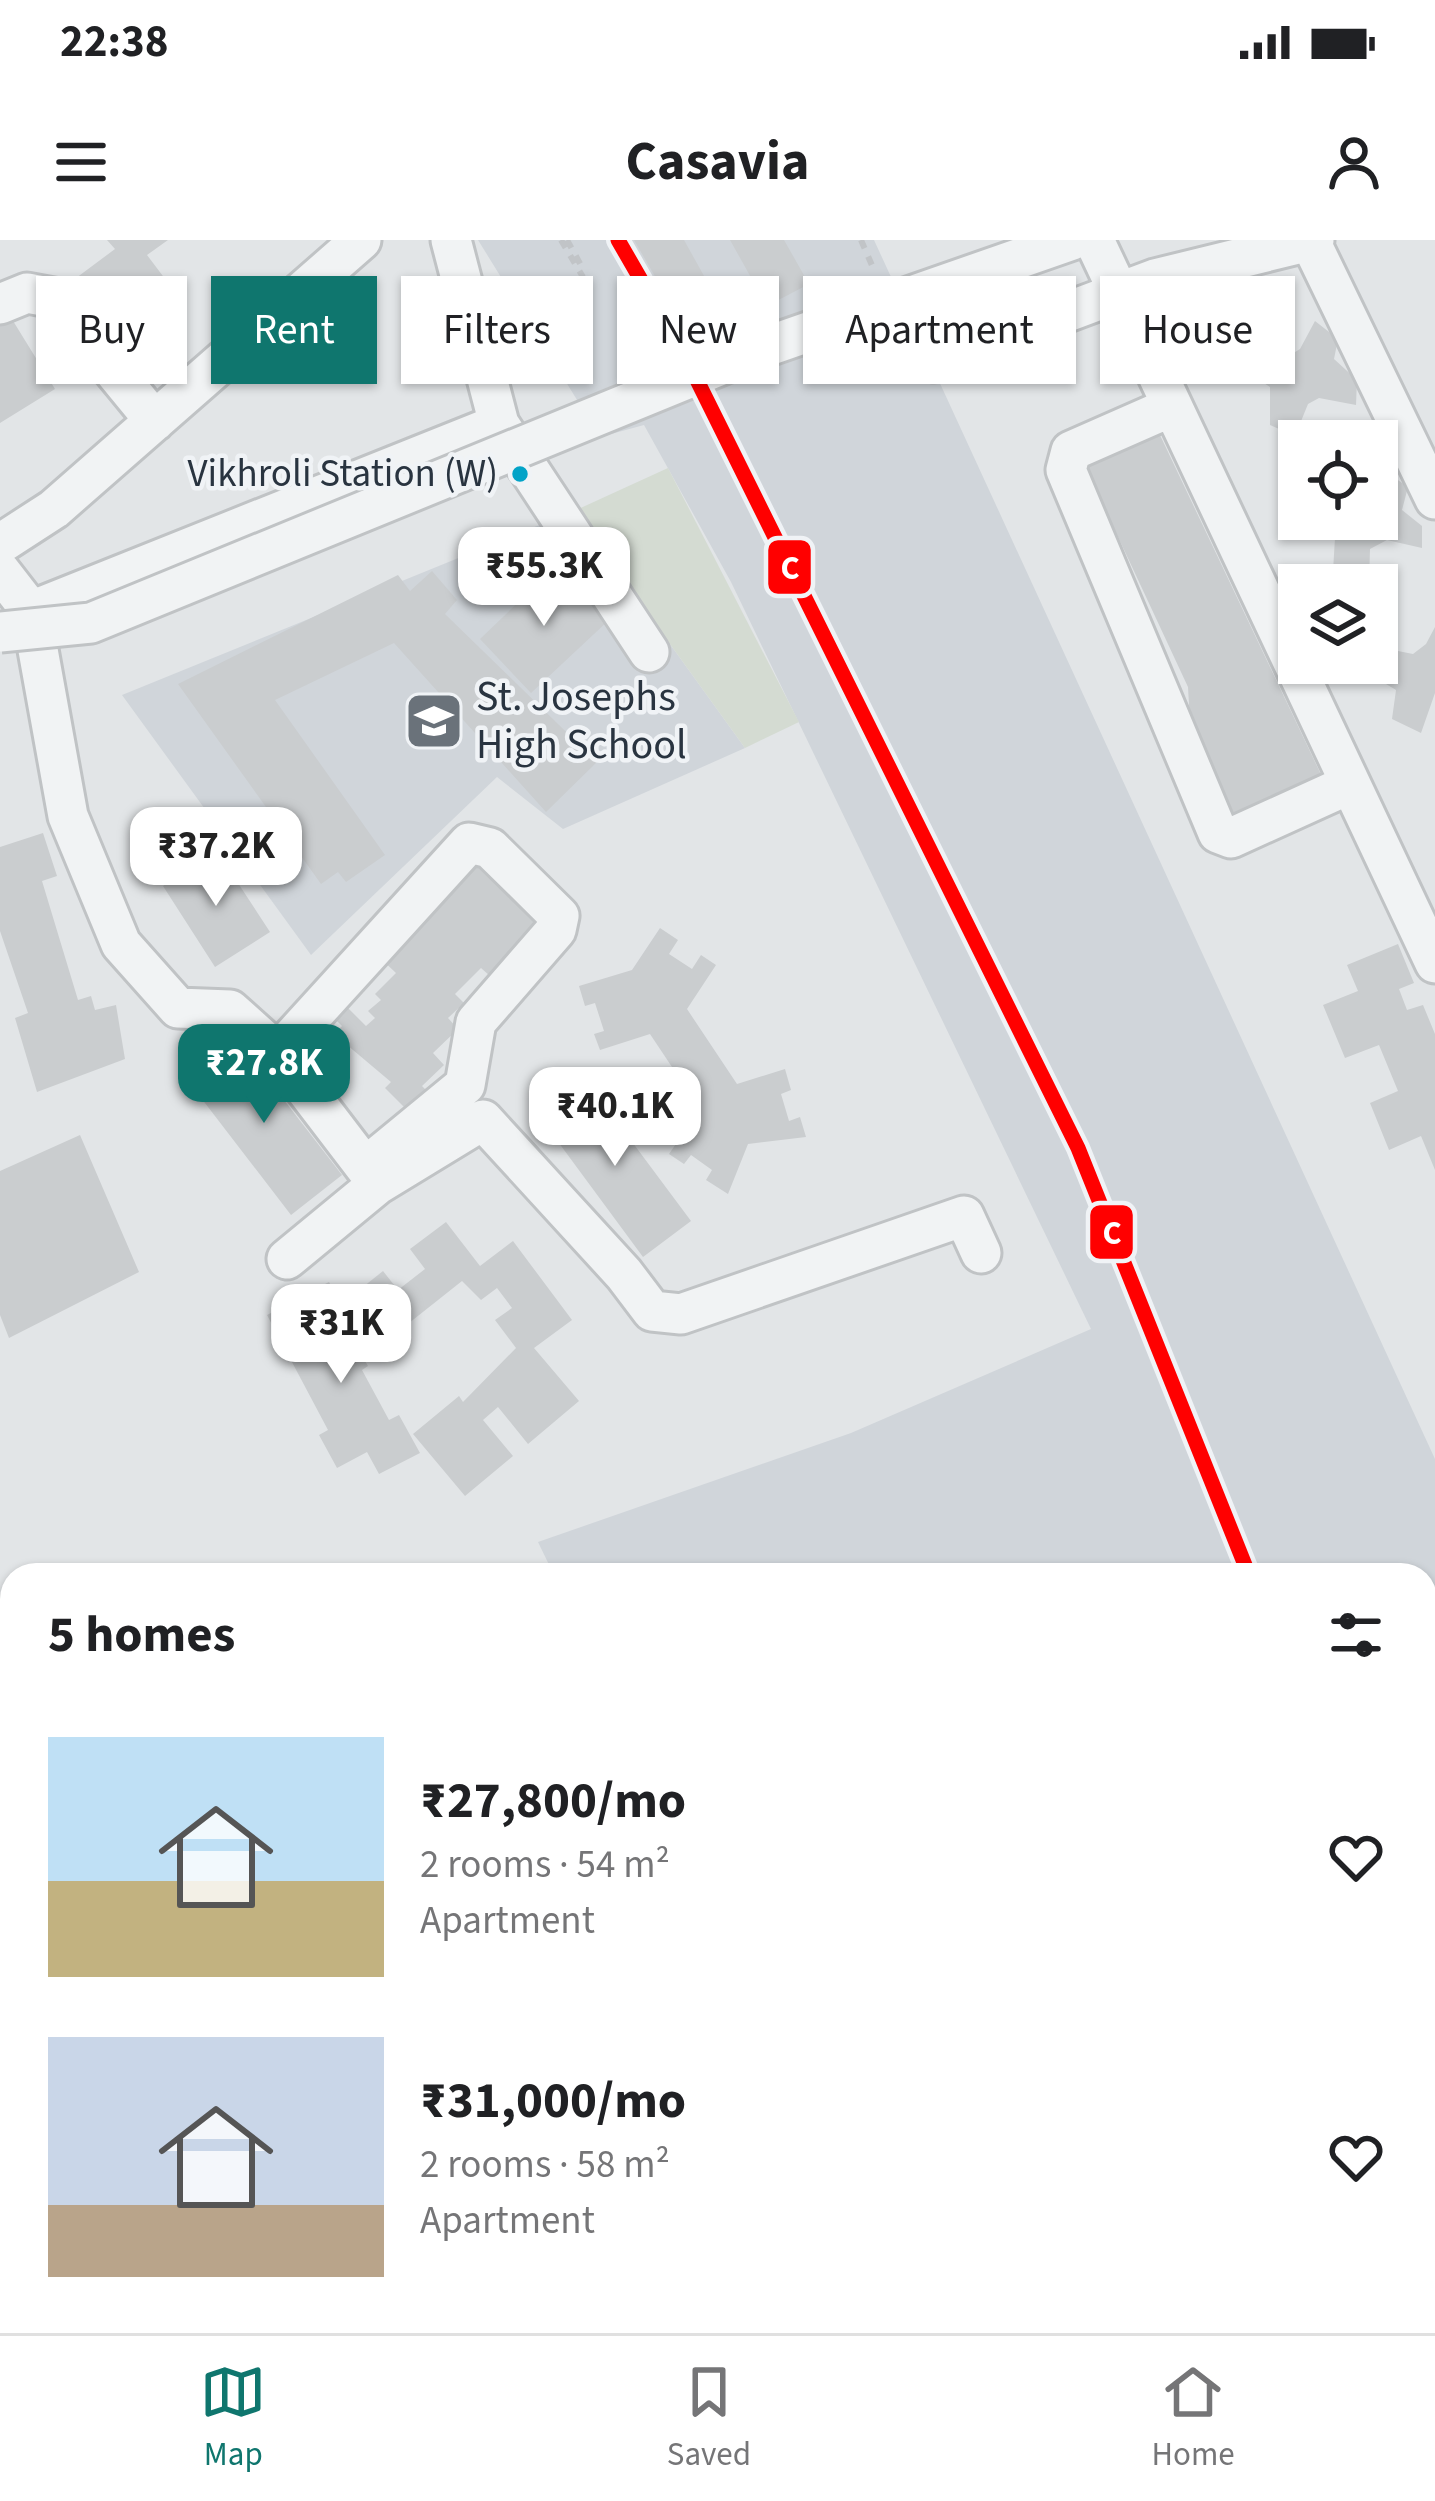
<!DOCTYPE html>
<html lang="en">
<head>
<meta charset="utf-8">
<style>
  :root { --surface:#fff; --page:#f2f2f2; --text:#202124; --muted:#757577; --line:#e0e0e0; --accent:#0f766e }
  body { margin:0; font-family:"Source Sans 3",sans-serif; background:var(--page); color:var(--text); height:100vh; display:flex; flex-direction:column; font-size:45px; white-space:nowrap }
  * { box-sizing:border-box; margin:0 }
  p { font-size:39px; color:var(--muted) }
  .icon { flex:none; width:66px; height:66px; fill:none; stroke:currentColor; stroke-width:2; stroke-linecap:round; stroke-linejoin:round }
  .map { position:relative; flex:1; overflow:hidden }
  .drawer { position:absolute; left:0px; top:1323px; width:1437px; height:771px; display:flex; flex-direction:column; background:var(--surface); border-radius:36px 36px 0 0; box-shadow:0 3px 9px #0004 }
  .drawer>* { flex:none }
  .banner { position:absolute; left:36px; top:36px; width:1365px; height:108px; display:flex; gap:24px }
  .fabs { position:absolute; left:1278px; top:180px; display:grid; gap:24px }
  .fabs a { display:grid; place-items:center; width:120px; height:120px; border-radius:0px; background:var(--surface); box-shadow:0 3px 9px #0004; font-size:60px }
  .price { position:absolute; translate:-50% -102px; padding:0 27px; border-radius:24px; background:#fff; color:#222; font-size:39px; line-height:78px; filter:drop-shadow(0 3px 6px #0008) }
  .price::after { content:''; position:absolute; left:50%; top:72px; width:36px; height:27px; margin-left:-18px; background:inherit; clip-path:polygon(0 0,100% 0,50% 100%) }
  .price.current { background:var(--accent); color:#fff }
  ul { padding:0; list-style:none }
  li { display:flex; align-items:center; gap:36px; height:300px; padding:0 48px }
  li span { display:grid; place-items:center; flex:none; width:336px; height:240px; border-radius:0px; color:#555 }
  li>.icon { margin-inline-start:auto }
  span .icon { width:144px; height:144px; fill:#fffc; stroke-width:1 }
  li b { font-size:51px }
  h2 { display:flex; justify-content:space-between; align-items:center; height:144px; padding:0 48px; font-size:51px }
  .pill { padding:0 42px; border-radius:0px; background:var(--surface); box-shadow:0 3px 9px #0004; font-size:42px; line-height:108px }
  .pill.current { background:var(--accent); color:#fff }
  .status { display:flex; justify-content:space-between; align-items:center; height:84px; padding:0 60px; background:var(--surface); direction:ltr }
  .status svg { height:33px; fill:currentColor }
  header { display:flex; justify-content:space-between; align-items:center; height:156px; padding:0 48px; background:var(--surface); font-size:54px; font-weight:700 }
  .tab-bar { display:flex; justify-content:space-around; align-items:center; height:168px; border-top:3px solid var(--line); background:var(--surface); font-size:33px; color:var(--muted) }
  .tab-bar a { display:grid; justify-items:center; gap:6px }
  .tab-bar .current { color:var(--accent) }
  .map>svg:first-child { display:block }
  .built { fill:#d0d5da }
  .green { fill:#d4dbd2 }
  .building { fill:#cacdcf }
  .lines { fill:none; stroke-linecap:round; stroke-linejoin:round }
  .minor-casing { stroke:#c0c3c5; stroke-width:45 }
  .path { stroke:#c1c4c7; stroke-width:6; stroke-dasharray:9 9; stroke-linecap:butt }
  .minor { stroke:#f1f3f4; stroke-width:39 }
  .minor-bridge-casing { stroke:#c0c3c5; stroke-width:45; stroke-linecap:butt }
  .minor-bridge { stroke:#f1f3f4; stroke-width:39 }
  .rail-1-casing { stroke:#f0f3f6; stroke-width:24 }
  .rail-1 { stroke:#f00; stroke-width:15 }
  .bus-dot { fill:#02a3c7; stroke:#f0f3f6; stroke-width:4.5 }
  .labels { text-anchor:middle; dominant-baseline:central; stroke-width:9; stroke-linejoin:round; paint-order:stroke }
  .bus-label { font-size:39px; fill:#293440; stroke:#f0f3f6; text-anchor:end }
  .poi-label { font-size:42px; fill:#293440; stroke:#f0f3f6; text-anchor:start }
  .line-badge { stroke:#f0f3f6; stroke-width:4.5 }
  .badge-label { font-size:33px; text-anchor:middle; font-weight:bold; fill:#fff }
</style>
</head>
<body>
<div class="status"><b>22:38</b><svg viewBox="0 0 49 12"><path d="M0 12V9h3v3zM5 12V6h3v6zM10 12V3h3v9zM15 12V0h3v12zM26 1h20v11H26zM47 4h2v5h-2z"/></svg></div>
<header><svg class="icon" aria-label="menu" viewBox="0 0 24 24"><path d="M4 6h16M4 12h16M4 18h16"/></svg>Casavia<svg class="icon" aria-label="person" viewBox="0 0 24 24"><circle cx="12" cy="8" r="4"/><path d="M4 21q1-7 8-7t8 7"/></svg></header>
<div class="map">
<svg width="1435" height="2093" viewBox="0 0 1435 2093">
  <rect width="100%" height="100%" fill="#e2e5e7"/>
  <path class="built" d="M478,0H874L1435,1219V2093H709L722,2082H1425V1335H554L538,1302L851,1193L1091,1089L731,342L644,185L600,197Z
    M574,271L745,508L563,589L497,537L311,715L122,455Z"/>
  <path class="green" d="M668,228L799,482L745,508L574,271Z"/>
  <path class="building" d="M107,0H168L147,15L175,52L116,96L95,67L85,75L64,47L115,9Z
    M634,0H684L728,79L690,97Z
    M730,0H784L809,44L767,66Z
    M10,76L55,149L0,183V82Z
    M1315,81L1338,99L1334,119L1357,140L1356,165L1319,158L1308,164L1295,196L1270,185V147L1247,132L1252,111L1287,117L1300,109Z
    M1159,193L1325,543L1228,581L1191,500L1188,447L1085,226Z
    M1379,227L1408,247L1402,270L1422,286V308L1387,300L1370,309L1369,343L1333,331L1335,298L1314,279H1377Z
    M557,325L609,380L531,453L480,399Z
    M432,331L457,360L445,374L597,522L546,572L394,403L275,460L385,615L346,642L338,632L321,644L178,444L398,335L410,351Z
    M1435,387V453L1421,493L1392,479L1396,450L1371,435L1378,407L1413,414L1426,404Z
    M43,593L57,636L42,641L78,760L91,756L95,770L116,765L125,819L37,852L15,778L28,773L0,691V607Z
    M217,611L270,692L215,727L163,646Z
    M479,614L546,680L490,736L481,728L455,754L464,763L448,778L458,789L433,813L444,825L422,846L432,856L412,875L385,848L391,842L334,794L342,786L336,780L348,768L366,786L375,778L368,771L381,760L375,754L396,733L378,716L405,702L432,676L425,669Z
    M660,688L678,700L669,714L692,729L701,715L716,725L687,769L737,844L785,829L791,850L781,854L789,881L800,877L806,897L748,904L728,954L706,940L712,930L691,915L684,924L669,914L700,869L650,794L600,810L594,794L604,791L595,763L585,766L579,746L632,730Z
    M1398,704L1414,743L1399,749L1407,770L1423,765L1435,794V930L1421,896L1389,910L1370,863L1398,851L1379,805L1345,818L1323,765L1358,751L1347,725Z
    M236,798L342,935L291,975L185,837Z
    M586,840L691,981L643,1017L539,876Z
    M80,895L139,1032L9,1098L0,1075V931Z
    M446,982L480,1026L513,1001L572,1080L534,1108L579,1161L528,1204L498,1167L483,1180L513,1216L465,1256L413,1194L459,1156L463,1162L516,1108L495,1080L512,1068L497,1048L481,1060L462,1041L404,1087L411,1095L389,1111L376,1094L391,1082L378,1066L363,1077L348,1059L383,1031L398,1050L425,1029L410,1009Z
    M329,1042L353,1089L343,1095L351,1111L357,1107L368,1126L362,1130L389,1180L399,1175L420,1213L379,1234L367,1212L337,1228L319,1195L328,1190L267,1075L286,1065L297,1083L319,1071L309,1052Z
    M12,1378V1524L0,1526V1380Z
    M399,2082H470L475,2093H377Z
    M480,2082H666L643,2093H485Z
    M806,2082H906L910,2093H810Z
    M1072,2082H1328L1332,2093H1076Z"/>
  <g class="lines">
    <g class="minor-casing">
      <path id="minor" d="M1094,0L1435,723
        M1310,1L1435,259
        M0,64L27,53L54,58L155,181
        M902,94L934,122L1155,39L1314,0
        M1171,167L1071,211L1066,230L1218,593L1231,598L1350,544
        M499,184L649,412
        M0,304L54,269L361,0
        M0,331L31,371L499,184L451,0
        M31,371L68,576L121,704L178,768L230,770L278,813L378,944L287,1019
        M278,813L469,603L490,608L559,676L556,690L476,782L465,845L369,924
        M378,944L483,880L624,1034L652,1071L681,1074L964,976L981,1013
        M0,1574L12,1572
        M0,1748L12,1773
        M1027,2082L1031,2093
        M132,2093L158,2082
        M235,2093L256,2082"/>
    </g>
    <path class="path" d="M561,0L583,37
      M567,0L582,27
      M861,0L874,30"/>
    <use href="#minor" class="minor"/>
    <g class="minor-bridge-casing">
      <path id="minor-bridge" d="M0,392L91,383L765,107L1072,0"/>
    </g>
    <use href="#minor-bridge" class="minor-bridge"/>
    <g class="rail-1-casing">
      <path id="rail-1" d="M618,0L686,118L1078,908L1249,1335"/>
    </g>
    <use href="#rail-1" class="rail-1"/>
  </g>
  <defs>
    <g id="school-square" transform="scale(3)"><rect x="-9" y="-9" width="18" height="18" rx="4" fill="#6a727a" stroke="#f0f3f6"/><path d="M0-5L7-2L0 1L-7-2ZM-4 1L0 2.5L4 1V4Q0 6-4 4Z" fill="#fff"/></g>
  </defs>
  <g fill-rule="evenodd">
    <use href="#school-square" x="434" y="481"/>
  </g>
  <circle class="bus-dot" cx="520" cy="234" r="10"/>
  <g class="labels">
    <g class="bus-label">
      <text x="498" y="234">Vikhroli Station (W)</text>
    </g>
    <g class="poi-label">
      <text x="476" y="457">St. Josephs<tspan x="476" dy="48">High School</tspan></text>
    </g>
  </g>
  <g class="line-badge">
    <rect x="766" y="298" width="47" height="58" rx="12" fill="#f00"/>
    <rect x="1088" y="963" width="47" height="58" rx="12" fill="#f00"/>
  </g>
  <g class="badge-label">
    <text x="790" y="339">C</text>
    <text x="1112" y="1004">C</text>
  </g>
</svg>
<div class="fabs">
<a><svg class="icon" aria-label="locate" viewBox="0 0 24 24"><circle cx="12" cy="12" r="6"/><path d="M12 2v4M12 18v4M2 12h4M18 12h4"/></svg></a>
<a><svg class="icon" aria-label="layers" viewBox="0 0 24 24"><path d="M12 4l9 5-9 5-9-5zM3 14l9 5 9-5"/></svg></a>
</div>
<b class="price" style="left:544px;top:389px">₹55.3K</b>
<b class="price" style="left:216px;top:669px">₹37.2K</b>
<b class="price current" style="left:264px;top:886px">₹27.8K</b>
<b class="price" style="left:615px;top:929px">₹40.1K</b>
<b class="price" style="left:341px;top:1146px">₹31K</b>
<div class="banner">
<a class="pill">Buy</a>
<a class="pill current">Rent</a>
<a class="pill">Filters</a>
<a class="pill">New</a>
<a class="pill">Apartment</a>
<a class="pill">House</a>
</div>
<section class="drawer">
<h2>5 homes<svg class="icon" aria-label="filters" viewBox="0 0 24 24"><path d="M4 7h16M4 17h16"/><circle cx="9" cy="7" r="2"/><circle cx="15" cy="17" r="2"/></svg></h2>
<ul>
<li><span style="background:linear-gradient(#bfe0f5 60%,#c2b280 0)"><svg class="icon" aria-label="home" viewBox="0 0 24 24"><path d="M3 11l9-7 9 7M6 9v11h12V9"/></svg></span><div><b>₹27,800/mo</b><p>2 rooms · 54 m²</p><p>Apartment</p></div><svg class="icon" aria-label="heart" viewBox="0 0 24 24"><path d="M12 20l-8-8c-3-5 5-10 8-4 3-6 11-1 8 4z"/></svg></li>
<li><span style="background:linear-gradient(#c9d6e8 70%,#b9a48a 0)"><svg class="icon" aria-label="home" viewBox="0 0 24 24"><path d="M3 11l9-7 9 7M6 9v11h12V9"/></svg></span><div><b>₹31,000/mo</b><p>2 rooms · 58 m²</p><p>Apartment</p></div><svg class="icon" aria-label="heart" viewBox="0 0 24 24"><path d="M12 20l-8-8c-3-5 5-10 8-4 3-6 11-1 8 4z"/></svg></li>
</ul>
</section>
</div>
<nav class="tab-bar">
<a class="current"><svg class="icon" aria-label="map" viewBox="0 0 24 24"><path d="M3 6l6-2 6 2 6-2v14l-6 2-6-2-6 2zM9 4v14M15 6v14"/></svg>Map</a>
<a><svg class="icon" aria-label="saved" viewBox="0 0 24 24"><path d="M7 4h10v16l-5-4-5 4z"/></svg>Saved</a>
<a><svg class="icon" aria-label="home" viewBox="0 0 24 24"><path d="M3 11l9-7 9 7M6 9v11h12V9"/></svg>Home</a>
</nav>
</body>
</html>
